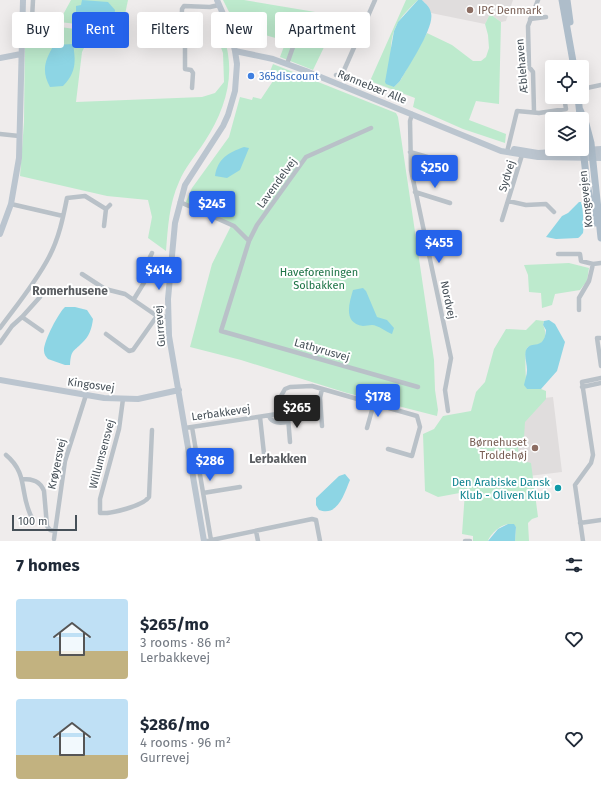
<!DOCTYPE html>
<html lang="en">
<head>
<meta charset="utf-8">
<style>
  :root { --surface:#fff; --page:#f6f6f7; --text:#1f2937; --muted:#747a83; --accent:#2563eb }
  body { margin:0; font-family:"Fira Sans",sans-serif; background:var(--page); color:var(--text); height:100vh; display:flex; flex-direction:column; font-size:15px; white-space:nowrap }
  * { box-sizing:border-box; margin:0 }
  p { font-size:13px; color:var(--muted) }
  .icon { flex:none; width:22px; height:22px; fill:none; stroke:currentColor; stroke-width:2; stroke-linecap:round; stroke-linejoin:round }
  .map { position:relative; height:541px; overflow:hidden }
  .sheet { display:flex; flex-direction:column; background:var(--surface); flex:1 }
  .sheet>* { flex:none }
  .top-card { position:absolute; left:12px; top:12px; width:400px; height:36px; display:flex; gap:8px }
  .fabs { position:absolute; left:545px; top:60px; display:grid; gap:8px }
  .fabs a { display:grid; place-items:center; width:44px; height:44px; border-radius:4px; background:var(--surface); box-shadow:0 4px 16px #0002; font-size:20px }
  .scale { position:absolute; left:12px; bottom:10px; width:65px; box-sizing:border-box; padding-left:4px; border:2px solid #465058; border-top:0; font-size:11px; line-height:14px; white-space:nowrap; color:#465058; -webkit-text-stroke:3px #fff; paint-order:stroke }
  .price { position:absolute; translate:-50% -34px; padding:0 9px; border-radius:4px; background:var(--accent); color:#fff; font-size:13px; line-height:26px; filter:drop-shadow(0 1px 2px #0008) }
  .price::after { content:''; position:absolute; left:50%; top:24px; width:12px; height:9px; margin-left:-6px; background:inherit; clip-path:polygon(0 0,100% 0,50% 100%) }
  .price.on { background:#222; color:#fff }
  ul { padding:0; list-style:none }
  li { display:flex; align-items:center; gap:12px; height:100px; padding:0 16px }
  li span { display:grid; place-items:center; flex:none; width:112px; height:80px; border-radius:4px; color:#555 }
  li>.icon { margin-inline-start:auto }
  span .icon { width:48px; height:48px; fill:#fffc; stroke-width:1 }
  li b { font-size:17px }
  h2 { display:flex; justify-content:space-between; align-items:center; height:48px; padding:0 16px; font-size:17px }
  .tag { padding:0 14px; border-radius:4px; background:var(--surface); box-shadow:0 4px 16px #0002; font-size:14px; line-height:36px }
  .tag.on { background:var(--accent); color:#fff }
  .map>svg:first-child { display:block }
  .education { fill:#e0dddd }
  .green { fill:#bdeacd }
  .water { fill:#8dd5e4 }
  .lines { fill:none; stroke-linecap:round; stroke-linejoin:round }
  .street { stroke:#b9c1c8; stroke-width:4.5 }
  .secondary { stroke:#bbc5cf; stroke-width:6 }
  .primary { stroke:#aebdca; stroke-width:7 }
  .education-dot { fill:#8d6e63; stroke:#fff; stroke-width:1.5 }
  .shop-dot { fill:#3f7fe0; stroke:#fff; stroke-width:1.5 }
  .culture-dot { fill:#0f9aa8; stroke:#fff; stroke-width:1.5 }
  .labels { text-anchor:middle; dominant-baseline:central; stroke-width:4; stroke-linejoin:round; paint-order:stroke }
  .education-label { font-size:11px; fill:#785e54; stroke:#fff; text-anchor:start }
  .street-label { font-size:11px; fill:#465058; stroke:#fff }
  .shop-label { font-size:11px; fill:#366cbe; stroke:#fff; text-anchor:start }
  .park-label { font-size:11px; fill:#1d7346; stroke:#fff }
  .culture-label { font-size:11px; fill:#0d838f; stroke:#fff; text-anchor:end }
  .neighbourhood-label { font-size:12px; font-weight:bold; fill:#5a5d61; stroke:#fff }
</style>
</head>
<body>
<div class="map">
<svg width="601" height="541" viewBox="0 0 601 541">
  <rect width="100%" height="100%" fill="#efecec"/>
  <path class="education" d="M422,0H513L506,21L501,22L490,14L485,24L431,13L428,6Z
    M553,397L562,472L529,476L511,460L510,436L544,398Z"/>
  <path class="green" d="M71,0H128L122,29L59,22Z
    M223,0H244L339,16L313,70L280,57L286,41L265,35L266,30L241,28L236,29L233,20Z
    M406,0H418C411,7 404,13 399,21C386,40 392,66 394,87L400,81L427,33L452,45L473,61H481L486,57L489,48L488,35L485,24L490,14L501,22L499,104L476,101L469,120L506,134L505,143L463,129L413,107L415,98L370,81Z
    M53,26L82,30L86,44L82,52L76,102L202,97L215,93L224,82L223,53L214,29L220,28C223,36 227,45 228,54C233,85 222,115 205,141C196,155 185,167 179,182C169,204 168,227 166,251L148,238L152,217L148,200L107,196L20,176L24,122L25,31L38,27Z
    M273,64L396,113L398,117L434,360L435,390L438,410L437,416L347,393L241,360L190,347L212,264L231,226L184,206L192,188L229,137L240,97L252,100L253,97L261,99L275,78L269,74Z
    M569,263L589,268L587,281L580,290L555,294L552,305L542,308L541,293L529,292L528,275L524,265Z
    M536,320L544,321L543,325C546,330 547,341 539,344C535,346 531,344 527,348C524,353 526,383 527,389H541L546,391V399L525,422L524,438L518,448L519,460L531,463L538,517L532,519L528,523L529,541H515L516,527C508,518 491,532 488,541H473V536L462,534L465,492L438,497L425,491L423,434L434,429L443,416L471,411L476,392L485,382L494,349L506,329L526,330Z"/>
  <path class="water" d="M82,0L108,2L115,10L114,22L95,17L92,29L76,27L81,19L76,13V6L81,5Z
    M418,0H422C426,4 430,7 431,13C435,27 408,67 400,81L394,87L386,84L385,82L394,31L398,22Z
    M73,44C76,62 76,73 63,86L50,87C41,71 45,60 54,45Z
    M244,147L249,148L240,170L227,178L215,176C218,158 228,153 244,147Z
    M579,202H581C583,206 584,228 583,233C583,233 579,238 578,238L556,239L546,237L562,216L568,213Z
    M363,288L366,291L377,317L387,320L394,328L392,334C386,332 378,325 372,325C369,325 366,326 363,326C343,323 349,304 353,290Z
    M65,307H75L87,310L93,319C92,328 89,337 82,343C73,352 71,350 70,365H65L48,359C46,357 44,354 44,351C43,342 59,312 65,307Z
    M549,320L555,324L565,342L557,371L541,389H527L524,385C525,380 527,375 527,370C527,363 524,356 526,350C531,339 544,352 546,330L543,325L544,321Z
    M345,474L350,480C344,494 338,517 319,510L316,505V498L339,476Z
    M508,524H514L516,527L515,541H488L498,529Z"/>
  <g class="lines">
    <path class="street" d="M530,19L546,17
      M31,38L33,0
      M287,64L300,27L306,29L301,40L297,38
      M336,75L346,78
      M341,77L375,0
      M192,88L193,73L191,70L185,69V46L181,34L182,9L184,6L210,7L219,5
      M582,89L601,85
      M534,111L533,72L529,67L528,26L538,0
      M412,114L410,121L411,170L451,358L445,390L448,411
      M371,128L306,157L257,225L249,241L221,331L418,387
      M0,134L19,136
      M410,152L448,163
      M507,152L517,111L539,113L566,109L564,97
      M415,192L450,203
      M508,201L526,205L546,204L554,212
      M180,202L234,226L249,241
      M11,204L63,216
      M502,220L522,155
      M104,226L106,209L110,205
      M558,254H580L581,261L593,264L601,263
      M82,274L105,289L125,294L157,316L168,317
      M134,299L145,281L148,261L152,253
      M579,310V298L589,281L593,264
      M22,317L42,331
      M0,328C17,305 36,282 49,257C59,238 63,218 67,198L85,196L106,209
      M106,334L129,351L133,350L157,316
      M600,338H597L601,366
      M0,343L12,326L22,317L40,297
      M582,387L601,383
      M322,389L320,398L322,426
      M123,399L119,429L100,499V513C111,514 143,506 149,497L152,430
      M269,416C272,424 281,423 288,422
      M260,417L265,463
      M288,417L290,442
      M192,427L211,540
      M185,428L277,414L280,411L281,396L285,389L290,387L312,386L417,416L420,427L412,456L388,449
      M367,428L374,403
      M6,455C29,474 19,494 32,518
      M22,479C33,479 40,481 44,491L47,526L50,530L55,531
      M203,493L240,487
      M580,523L601,520
      M256,531L258,541
      M54,539L65,461L86,395
      M207,541L312,519L316,520L320,541
      M465,541H470
      M583,541L575,485L591,463L593,455L582,382L601,378"/>
    <path class="secondary" d="M235,51L273,59L306,71L501,151L538,157L601,158
      M0,58L21,54
      M514,149L538,153L601,149
      M588,155L601,154
      M0,234L11,204L19,158L23,0
      M0,380L104,398L138,399L179,390
      M204,541L169,336L168,299L175,223L185,185L223,126L228,115L235,91L237,64L235,51L230,30L217,0"/>
    <path class="primary" d="M562,0L574,67
      M567,0L570,22
      M578,97L580,115
      M580,110L586,124L591,143L601,238
      M582,140L587,184L595,223"/>
  </g>
  <g class="education-dot">
    <circle cx="470" cy="10" r="4"/>
    <circle cx="535" cy="448" r="4"/>
  </g>
  <circle class="shop-dot" cx="251" cy="76" r="4"/>
  <circle class="culture-dot" cx="558" cy="488" r="4"/>
  <g class="labels">
    <g class="education-label">
      <text x="478" y="10">IPC Denmark</text>
      <text x="527" y="442" text-anchor="end">Børnehuset<tspan x="527" dy="13">Troldehøj</tspan></text>
    </g>
    <g class="street-label">
      <text transform="translate(522 66) rotate(-95)">Æblehaven</text>
      <text transform="translate(372 87) rotate(22)">Rønnebær Alle</text>
      <text transform="translate(507 176) rotate(-73)">Sydvej</text>
      <text transform="translate(277 183) rotate(-54)">Lavendelvej</text>
      <text transform="translate(586 199) rotate(-96)">Kongevejen</text>
      <text transform="translate(448 300) rotate(78)">Nordvej</text>
      <text transform="translate(160 326) rotate(-95)">Gurrevej</text>
      <text transform="translate(322 350) rotate(16)">Lathyrusvej</text>
      <text transform="translate(91 385) rotate(8)">Kingosvej</text>
      <text transform="translate(221 413) rotate(-8)">Lerbakkevej</text>
      <text transform="translate(102 454) rotate(-75)">Willumsensvej</text>
      <text transform="translate(57 464) rotate(-78)">Krøyersvej</text>
    </g>
    <g class="shop-label">
      <text x="259" y="76">365discount</text>
    </g>
    <g class="park-label">
      <text x="319" y="272">Haveforeningen<tspan x="319" dy="13">Solbakken</tspan></text>
    </g>
    <g class="culture-label">
      <text x="550" y="482">Den Arabiske Dansk<tspan x="550" dy="13">Klub - Oliven Klub</tspan></text>
    </g>
    <g class="neighbourhood-label">
      <text x="70" y="291">Romerhusene</text>
      <text x="278" y="459">Lerbakken</text>
    </g>
  </g>
</svg>
<div class="fabs">
<a><svg class="icon" aria-label="locate" viewBox="0 0 24 24"><circle cx="12" cy="12" r="6"/><path d="M12 2v4M12 18v4M2 12h4M18 12h4"/></svg></a>
<a><svg class="icon" aria-label="layers" viewBox="0 0 24 24"><path d="M12 4l9 5-9 5-9-5zM3 14l9 5 9-5"/></svg></a>
</div>
<div class="scale">100 m</div>
<b class="price" style="left:435px;top:189px">$250</b>
<b class="price" style="left:212px;top:225px">$245</b>
<b class="price" style="left:439px;top:264px">$455</b>
<b class="price" style="left:159px;top:291px">$414</b>
<b class="price" style="left:378px;top:418px">$178</b>
<b class="price on" style="left:297px;top:429px">$265</b>
<b class="price" style="left:210px;top:482px">$286</b>
<div class="top-card">
<a class="tag">Buy</a>
<a class="tag on">Rent</a>
<a class="tag">Filters</a>
<a class="tag">New</a>
<a class="tag">Apartment</a>
</div>
</div>
<section class="sheet">
<h2>7 homes<svg class="icon" aria-label="filters" viewBox="0 0 24 24"><path d="M4 7h16M4 17h16"/><circle cx="9" cy="7" r="2"/><circle cx="15" cy="17" r="2"/></svg></h2>
<ul>
<li><span style="background:linear-gradient(#bfe0f5 65%,#c2b280 0)"><svg class="icon" aria-label="home" viewBox="0 0 24 24"><path d="M3 11l9-7 9 7M6 9v11h12V9"/></svg></span><div><b>$265/mo</b><p>3 rooms · 86 m²</p><p>Lerbakkevej</p></div><svg class="icon" aria-label="heart" viewBox="0 0 24 24"><path d="M12 20l-8-8c-3-5 5-10 8-4 3-6 11-1 8 4z"/></svg></li>
<li><span style="background:linear-gradient(#bfe0f5 70%,#c2b280 0)"><svg class="icon" aria-label="home" viewBox="0 0 24 24"><path d="M3 11l9-7 9 7M6 9v11h12V9"/></svg></span><div><b>$286/mo</b><p>4 rooms · 96 m²</p><p>Gurrevej</p></div><svg class="icon" aria-label="heart" viewBox="0 0 24 24"><path d="M12 20l-8-8c-3-5 5-10 8-4 3-6 11-1 8 4z"/></svg></li>
</ul>
</section>
</body>
</html>
